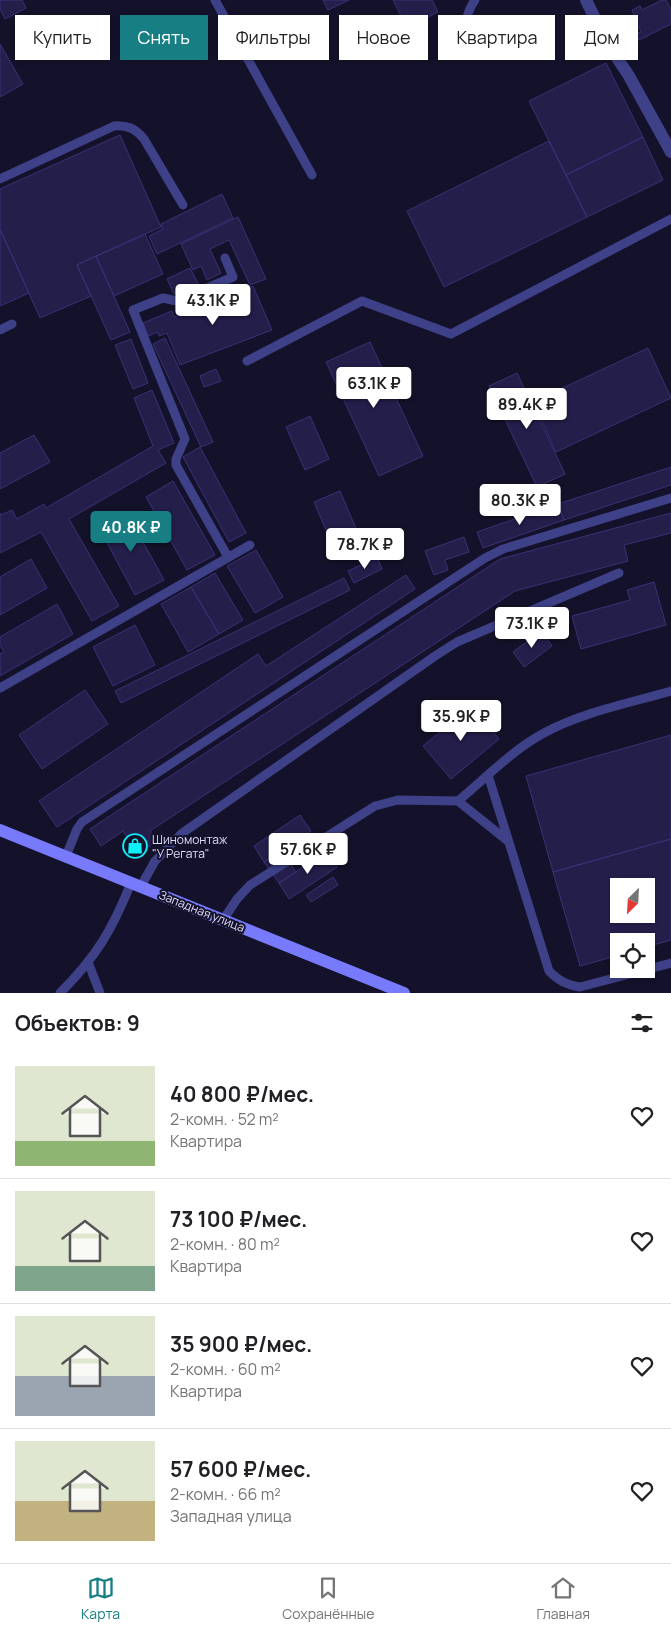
<!DOCTYPE html>
<html lang="ru">
<head>
<meta charset="utf-8">
<style>
  :root { --surface:#fff; --page:#f6f6f6; --text:#202124; --muted:#757577; --line:#e0e0e0; --accent:#177e84 }
  body { margin:0; font-family:Manrope,sans-serif; background:var(--page); color:var(--text); height:100vh; display:flex; flex-direction:column; font-size:19px; white-space:nowrap }
  * { box-sizing:border-box; margin:0 }
  p { font-size:16px; color:var(--muted) }
  .icon { flex:none; width:28px; height:28px; fill:none; stroke:currentColor; stroke-width:2; stroke-linecap:round; stroke-linejoin:round }
  .map { position:relative; height:993px; overflow:hidden }
  .sheet { display:flex; flex-direction:column; background:var(--surface); flex:1 }
  .sheet>* { flex:none }
  .guide { position:absolute; left:15px; top:15px; width:641px; height:45px; display:flex; gap:10px }
  .needle { width:32px; rotate:204deg }
  .buttons { position:absolute; left:610px; top:878px; display:grid; gap:10px }
  .buttons a { display:grid; place-items:center; width:45px; height:45px; border-radius:0px; background:var(--surface); box-shadow:0 1px 4px #0004; font-size:25px }
  .price { position:absolute; translate:-50% -42px; padding:0 11px; border-radius:5px; background:#fff; color:#222; font-size:16px; line-height:32px; filter:drop-shadow(0 1px 2px #0008) }
  .price::after { content:''; position:absolute; left:50%; top:30px; width:15px; height:11px; margin-left:-8px; background:inherit; clip-path:polygon(0 0,100% 0,50% 100%) }
  .price.on { background:var(--accent); color:#fff }
  ul { padding:0; list-style:none }
  li { display:flex; align-items:center; gap:15px; height:125px; padding:0 15px }
  li+li { border-top:1px solid var(--line) }
  li span { display:grid; place-items:center; flex:none; width:140px; height:100px; border-radius:0px; color:#555 }
  li>.icon { margin-inline-start:auto }
  span .icon { width:60px; height:60px; fill:#fffc; stroke-width:1 }
  li b { font-size:21px }
  h2 { display:flex; justify-content:space-between; align-items:center; height:60px; padding:0 15px; font-size:21px }
  .tag { padding:0 18px; border-radius:0px; background:var(--surface); box-shadow:0 1px 4px #0004; font-size:18px; line-height:45px }
  .tag.on { background:var(--accent); color:#fff }
  .tabs { display:flex; justify-content:space-around; align-items:center; height:70px; border-top:1px solid var(--line); background:var(--surface); font-size:14px; color:var(--muted) }
  .tabs a { display:grid; justify-items:center; gap:2px }
  .tabs .on { color:var(--accent) }
  .map>svg:first-child { display:block }
  .building { fill:#241e4b; stroke:#3a3176; fill-rule:evenodd }
  .lines { fill:none; stroke-linecap:round; stroke-linejoin:round }
  .lane { stroke:#3e4088; stroke-width:9 }
  .street { stroke:#3e4088; stroke-width:12 }
  .secondary { stroke:#767afb; stroke-width:12 }
  .labels { text-anchor:middle; dominant-baseline:central; stroke-width:4; stroke-linejoin:round; paint-order:stroke }
  .poi-label { font-size:12px; fill:#dedcfe; stroke:#14122a; text-anchor:start }
  .street-label { font-size:12px; fill:#dedcfe; stroke:#14122a }
</style>
</head>
<body>
<div class="map">
<svg width="671" height="993" viewBox="0 0 671 993">
  <rect width="100%" height="100%" fill="#14122a"/>
  <path class="building" d="M0,0H22L26,8L5,19L0,9Z
    M323,0H349L328,10Z
    M393,0H432L438,12L407,28Z
    M662,0H666L671,10V24L639,40L636,34L641,32L632,10L640,6L642,10Z
    M164,25L170,39L160,45L153,30Z
    M0,44L23,84L0,97Z
    M606,63L643,137L566,175L529,101Z
    M120,135L161,227L77,265L91,296L40,318L0,229V189Z
    M643,137L663,180L587,217L566,175Z
    M549,141L587,217L444,287L407,211Z
    M222,194L233,218L157,254L149,236L163,229L161,224Z
    M238,217L266,279L250,285L229,240L210,249L221,273L207,280L201,266L193,270L181,244Z
    M0,229L29,293L0,306Z
    M145,234L163,274L114,296L96,256Z
    M96,256L130,332L111,340L77,265Z
    M190,268L198,283L174,294L167,279Z
    M253,286L272,330L180,365L167,333L159,336L158,332L148,336L143,323L172,311L174,317Z
    M165,338L213,442L201,447L153,344Z
    M131,339L148,383L133,389L115,345Z
    M370,342L423,456L379,476L326,362Z
    M648,348L671,398L556,452L533,402Z
    M216,369L221,381L204,387L200,376Z
    M517,373L565,474L537,487L489,386Z
    M152,390L174,443L158,450L166,463L69,519L119,606L92,621L41,532L0,553V513L1,515L12,510L17,519L44,504L46,508L153,446L134,398Z
    M310,416L329,459L305,470L286,427Z
    M34,435L50,462L0,489V453Z
    M200,447L246,533L229,542L183,457Z
    M671,467V485L564,520L558,504Z
    M173,481L215,555L187,570L146,497Z
    M340,491L360,538L334,549L314,502Z
    M558,504L564,520L483,548L477,532Z
    M126,511L164,580L135,595L98,526Z
    M671,513V533L624,545L628,561L515,591L150,831L157,841L138,854L123,831L101,846L90,829L500,559Z
    M464,537L469,552L445,560L448,570L434,575L425,551Z
    M256,550L283,597L255,613L227,566Z
    M377,557L382,569L354,583L348,571Z
    M31,559L47,588L0,615V577Z
    M215,573L243,620L219,634L191,587Z
    M406,575L415,589L57,827L39,801L258,654L266,666Z
    M344,578L350,590L121,703L115,691Z
    M654,582L666,625L581,649L572,616L630,600L627,590Z
    M191,587L219,634L188,652L161,604Z
    M57,604L73,634L0,676V654L4,652L0,645V637Z
    M135,625L155,665L113,686L93,647Z
    M541,631L552,646L524,667L513,652Z
    M85,690L108,724L42,769L19,735Z
    M472,705L499,739L451,779L423,746Z
    M671,735V839L553,872L526,776Z
    M300,815L311,831L264,862L254,846Z
    M671,839V940L646,947V941H619V955L580,966L553,872ZM619,886H646V914H619Z
    M282,850L296,872L279,883L264,862Z
    M326,852L337,867L289,899L279,883Z
    M333,877L338,885L311,902L306,895Z"/>
  <g class="lines">
    <path class="lane" d="M215,0L312,175
      M474,55C466,34 461,20 475,0
      M0,179L114,126C127,125 135,128 144,139L183,205
      M225,258L233,277L177,301L163,298L133,310L185,439L176,459V465L228,557
      M0,330L12,324
      M247,361L362,301L451,334L671,219
      M0,688L250,545
      M488,775L549,971C559,981 567,985 580,987L671,963
      M458,801L509,842
      M66,856L77,829L82,822L485,558L503,549L671,498
      M141,886L155,861L181,834L435,656L457,642L619,573
      M223,920L237,899L250,885L375,806L398,800L458,801C486,778 512,750 544,733C583,712 630,703 671,691
      M88,962L100,993
      M60,993C97,956 112,930 131,883"/>
    <path class="street" d="M586,0L606,41L629,76L671,152"/>
    <path class="secondary" d="M0,830L404,993"/>
  </g>
  <defs>
    <g id="shop-ring" transform="scale(1.25)"><circle r="9.5" fill="#14122a" stroke="#0df0f9" stroke-width="1.5"/><path d="M-5-2.5h2.3a2.7 3.5 0 0 1 5.4 0H5L5.5 6h-11ZM-1.5-2.5h3a1.5 2.3 0 0 0-3 0Z" fill="#0df0f9"/></g>
  </defs>
  <g fill-rule="evenodd">
    <use href="#shop-ring" x="135" y="846"/>
  </g>
  <g class="labels">
    <g class="poi-label">
      <text x="152" y="839">Шиномонтаж<tspan x="152" dy="14">"У Регата"</tspan></text>
    </g>
    <g class="street-label">
      <text transform="translate(202 911) rotate(22)">Западная улица</text>
    </g>
  </g>
</svg>
<div class="buttons">
<a><svg class="needle" viewBox="-14 -14 28 28"><path d="M0-13l5 13h-10z" fill="#e53935"/><path d="M0 13l5-13h-10z" fill="#757577"/></svg></a>
<a><svg class="icon" aria-label="locate" viewBox="0 0 24 24"><circle cx="12" cy="12" r="6"/><path d="M12 2v4M12 18v4M2 12h4M18 12h4"/></svg></a>
</div>
<b class="price" style="left:213px;top:326px">43.1K ₽</b>
<b class="price" style="left:374px;top:409px">63.1K ₽</b>
<b class="price" style="left:527px;top:430px">89.4K ₽</b>
<b class="price" style="left:520px;top:526px">80.3K ₽</b>
<b class="price on" style="left:131px;top:553px">40.8K ₽</b>
<b class="price" style="left:365px;top:570px">78.7K ₽</b>
<b class="price" style="left:532px;top:649px">73.1K ₽</b>
<b class="price" style="left:461px;top:742px">35.9K ₽</b>
<b class="price" style="left:308px;top:875px">57.6K ₽</b>
<div class="guide">
<a class="tag">Купить</a>
<a class="tag on">Снять</a>
<a class="tag">Фильтры</a>
<a class="tag">Новое</a>
<a class="tag">Квартира</a>
<a class="tag">Дом</a>
</div>
</div>
<section class="sheet">
<h2>Объектов: 9<svg class="icon" aria-label="filters" viewBox="0 0 24 24"><path d="M4 7h16M4 17h16"/><circle cx="9" cy="7" r="2"/><circle cx="15" cy="17" r="2"/></svg></h2>
<ul>
<li><span style="background:linear-gradient(#dfe7d0 75%,#8fb573 0)"><svg class="icon" aria-label="home" viewBox="0 0 24 24"><path d="M3 11l9-7 9 7M6 9v11h12V9"/></svg></span><div><b>40 800 ₽/мес.</b><p>2-комн. · 52 m²</p><p>Квартира</p></div><svg class="icon" aria-label="heart" viewBox="0 0 24 24"><path d="M12 20l-8-8c-3-5 5-10 8-4 3-6 11-1 8 4z"/></svg></li>
<li><span style="background:linear-gradient(#dfe7d0 75%,#7fa58c 0)"><svg class="icon" aria-label="home" viewBox="0 0 24 24"><path d="M3 11l9-7 9 7M6 9v11h12V9"/></svg></span><div><b>73 100 ₽/мес.</b><p>2-комн. · 80 m²</p><p>Квартира</p></div><svg class="icon" aria-label="heart" viewBox="0 0 24 24"><path d="M12 20l-8-8c-3-5 5-10 8-4 3-6 11-1 8 4z"/></svg></li>
<li><span style="background:linear-gradient(#dfe7d0 60%,#9aa5b1 0)"><svg class="icon" aria-label="home" viewBox="0 0 24 24"><path d="M3 11l9-7 9 7M6 9v11h12V9"/></svg></span><div><b>35 900 ₽/мес.</b><p>2-комн. · 60 m²</p><p>Квартира</p></div><svg class="icon" aria-label="heart" viewBox="0 0 24 24"><path d="M12 20l-8-8c-3-5 5-10 8-4 3-6 11-1 8 4z"/></svg></li>
<li><span style="background:linear-gradient(#dfe7d0 60%,#c2b280 0)"><svg class="icon" aria-label="home" viewBox="0 0 24 24"><path d="M3 11l9-7 9 7M6 9v11h12V9"/></svg></span><div><b>57 600 ₽/мес.</b><p>2-комн. · 66 m²</p><p>Западная улица</p></div><svg class="icon" aria-label="heart" viewBox="0 0 24 24"><path d="M12 20l-8-8c-3-5 5-10 8-4 3-6 11-1 8 4z"/></svg></li>
</ul>
</section>
<nav class="tabs">
<a class="on"><svg class="icon" aria-label="map" viewBox="0 0 24 24"><path d="M3 6l6-2 6 2 6-2v14l-6 2-6-2-6 2zM9 4v14M15 6v14"/></svg>Карта</a>
<a><svg class="icon" aria-label="saved" viewBox="0 0 24 24"><path d="M7 4h10v16l-5-4-5 4z"/></svg>Сохранённые</a>
<a><svg class="icon" aria-label="home" viewBox="0 0 24 24"><path d="M3 11l9-7 9 7M6 9v11h12V9"/></svg>Главная</a>
</nav>
</body>
</html>
